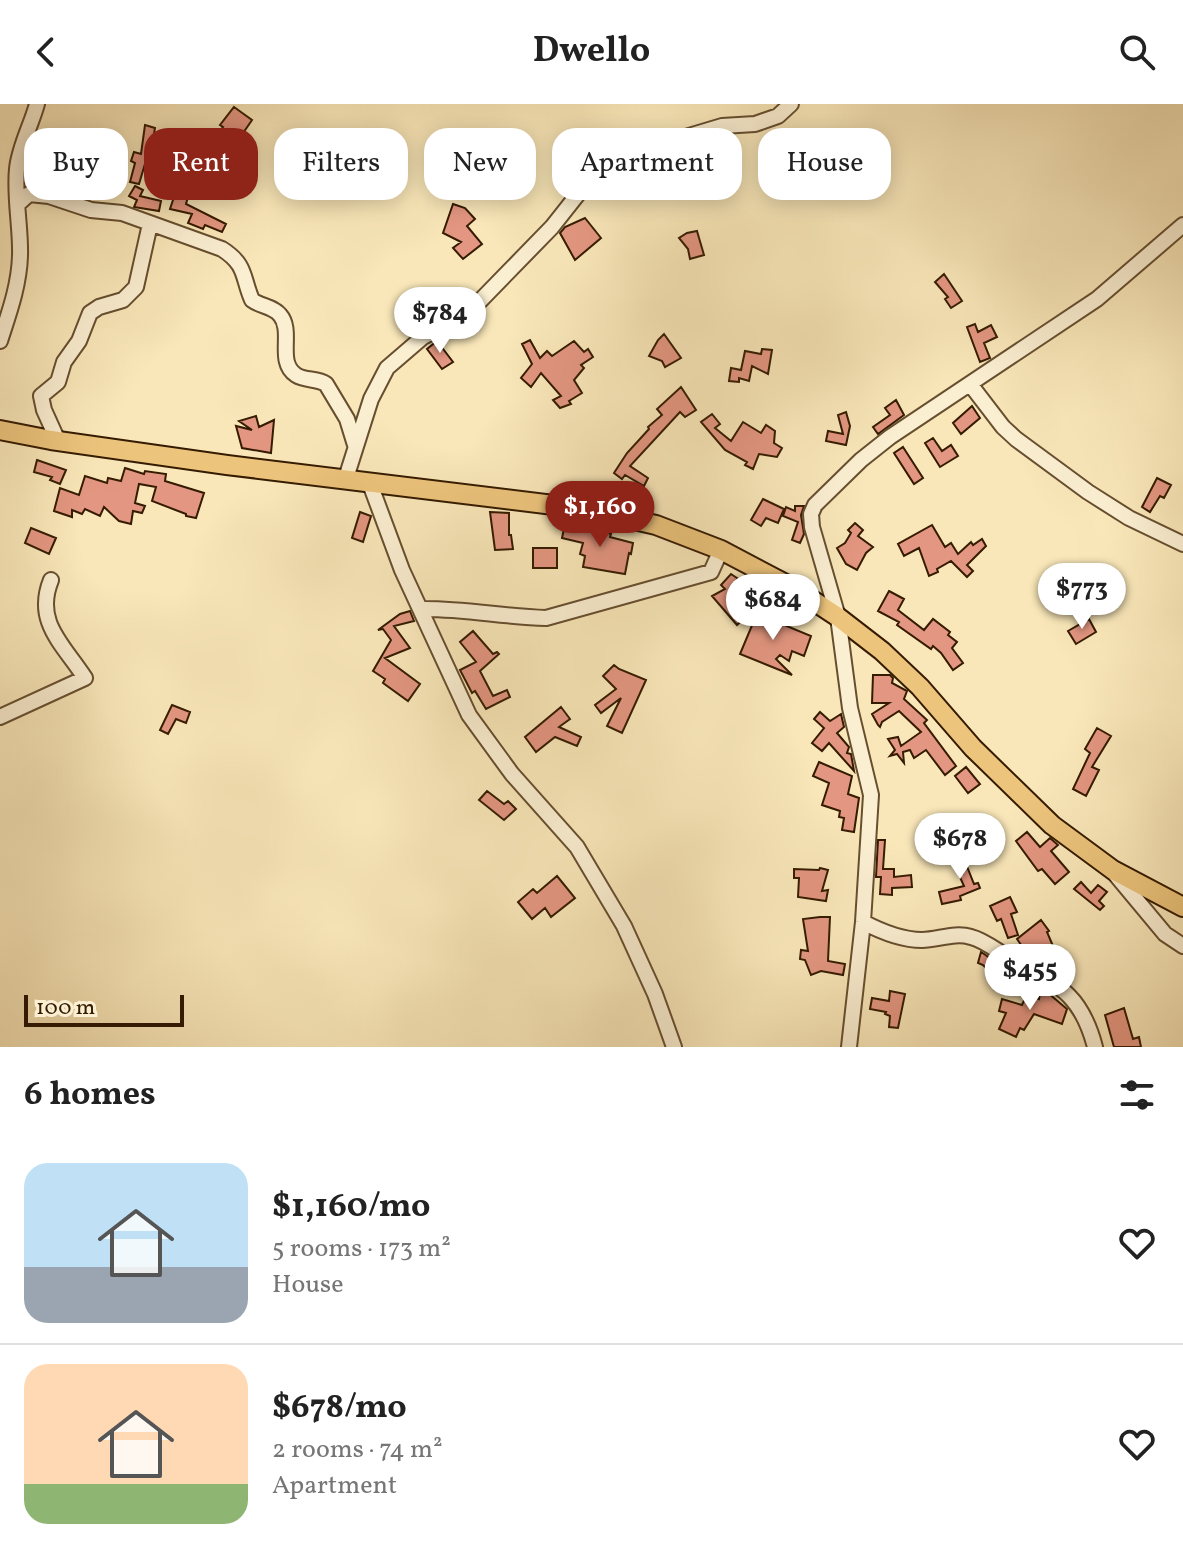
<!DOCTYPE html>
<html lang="en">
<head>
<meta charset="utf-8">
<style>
  :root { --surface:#fff; --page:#f6f6f6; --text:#222; --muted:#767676; --line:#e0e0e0; --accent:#8f2418 }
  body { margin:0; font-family:Vollkorn,serif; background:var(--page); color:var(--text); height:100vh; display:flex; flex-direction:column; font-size:30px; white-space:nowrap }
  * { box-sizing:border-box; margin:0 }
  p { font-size:26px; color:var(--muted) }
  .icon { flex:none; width:44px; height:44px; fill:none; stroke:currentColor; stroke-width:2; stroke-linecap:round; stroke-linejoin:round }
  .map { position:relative; height:943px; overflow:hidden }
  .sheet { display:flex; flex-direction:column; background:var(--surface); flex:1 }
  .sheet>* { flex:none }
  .banner { position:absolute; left:24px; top:24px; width:1136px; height:72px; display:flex; gap:16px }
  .scale { position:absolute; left:24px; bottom:20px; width:160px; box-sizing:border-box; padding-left:8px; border:4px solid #351b01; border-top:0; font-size:22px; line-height:28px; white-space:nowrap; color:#351b01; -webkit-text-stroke:6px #fbefd2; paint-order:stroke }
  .price { position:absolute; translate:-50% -68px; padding:0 18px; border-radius:28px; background:#fff; color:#222; font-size:26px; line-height:52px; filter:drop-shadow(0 2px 4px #0008) }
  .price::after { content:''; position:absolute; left:50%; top:48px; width:24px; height:18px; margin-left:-12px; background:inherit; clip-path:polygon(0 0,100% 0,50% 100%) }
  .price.selected { background:var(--accent); color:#fff }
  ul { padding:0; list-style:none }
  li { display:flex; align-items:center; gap:24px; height:200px; padding:0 24px }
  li+li { border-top:2px solid var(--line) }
  li span { display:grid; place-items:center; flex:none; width:224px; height:160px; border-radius:24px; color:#555 }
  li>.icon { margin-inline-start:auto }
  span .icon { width:96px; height:96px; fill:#fffc; stroke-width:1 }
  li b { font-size:34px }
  h2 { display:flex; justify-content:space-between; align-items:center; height:96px; padding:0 24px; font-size:34px }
  .pill { padding:0 28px; border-radius:24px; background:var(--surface); box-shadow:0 4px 20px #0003; font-size:28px; line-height:72px }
  .pill.selected { background:var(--accent); color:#fff }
  header { display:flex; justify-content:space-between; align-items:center; height:104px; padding:0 24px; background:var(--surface); font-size:36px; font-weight:700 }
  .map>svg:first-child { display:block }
  .building { fill:#e39681; stroke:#351b01; stroke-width:2 }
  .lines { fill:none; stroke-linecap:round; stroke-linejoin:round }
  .minor-casing { stroke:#664e2f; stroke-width:18 }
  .major-casing { stroke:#351b01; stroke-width:22 }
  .minor { stroke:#fbefd2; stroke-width:14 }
  .major { stroke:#ecc47c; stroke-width:18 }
</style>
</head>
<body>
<header><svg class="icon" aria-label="back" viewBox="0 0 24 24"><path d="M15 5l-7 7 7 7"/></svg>Dwello<svg class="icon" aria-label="search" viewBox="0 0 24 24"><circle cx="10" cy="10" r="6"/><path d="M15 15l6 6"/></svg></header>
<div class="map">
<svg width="1183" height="943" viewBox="0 0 1183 943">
  <rect width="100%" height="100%" fill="#f9e7b9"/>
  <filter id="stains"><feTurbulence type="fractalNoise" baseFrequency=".0025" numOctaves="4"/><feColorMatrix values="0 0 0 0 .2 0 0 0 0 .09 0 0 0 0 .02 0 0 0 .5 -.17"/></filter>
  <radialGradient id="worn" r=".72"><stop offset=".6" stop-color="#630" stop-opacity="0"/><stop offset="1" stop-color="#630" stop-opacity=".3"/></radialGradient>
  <path class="building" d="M234,3L252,16L239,35L226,63L250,72L244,87L232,82L229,88L205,77L203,80L190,72L197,60L188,55L194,45L197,47L203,38L209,42L223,23L220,21Z
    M145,21L155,24L149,61L145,60L139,80L130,78L135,59L131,57L134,48L141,50Z
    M473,46L484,61L494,54L499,61L489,68L484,62L467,73L461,64L471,58L466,51Z
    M179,78L191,82L186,100L226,120L222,128L205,121L203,125L188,119L192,110L170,105Z
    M135,82L143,86L140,92L161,97L159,107L134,103L137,96L129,92Z
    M453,100L465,104L475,115L467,122L482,140L463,155L453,144L461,138L443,129Z
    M585,114L601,134L575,156L560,129L565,123Z
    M697,127L704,151L690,155L688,145L679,134L687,129Z
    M944,170L962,197L951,204L945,195L948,193L935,178Z
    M975,220L978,228L991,221L997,233L984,239L990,254L980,258L967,223Z
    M664,230L681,254L665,263L662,257L649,252L658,236Z
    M530,236L540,254L547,247L552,252L574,237L584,248L588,245L593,253L581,261L584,264L574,276L582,289L569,297L571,300L560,304L553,296L561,292L541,269L531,283L521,274L532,260L522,240Z
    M437,237L453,258L442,265L427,245Z
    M762,245L772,246L768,270L752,262L749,277L739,274V278L729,277L731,264L741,266L745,247L761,250Z
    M681,283L696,306L685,313L680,308L630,362L648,374L644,382L625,371L622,375L614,369L627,349L649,325L648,323L662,311L657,305Z
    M896,296L904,311L878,330L873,323L890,311L885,304Z
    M972,302L980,314L961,330L953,319Z
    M846,308L850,322L846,341L826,337L828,327L843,330L838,311Z
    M712,310L720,320L715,324L731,337L743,318L761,329L766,321L775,327L774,339L782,344L777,353L759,350L753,365L745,361L747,358L725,346L701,318Z
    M256,312L259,323L274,316L271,349L242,344L236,322L252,326L239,317Z
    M933,334L942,347L951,341L958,352L940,363L925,339Z
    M903,343L923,374L914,380L894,349Z
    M37,356L66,366L60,380L50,376L52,373L34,368Z
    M125,364L144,370L145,367L166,370L165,377L204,389L196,414L186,412V410L152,397L156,383L139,380L135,399L145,402L142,409L133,407L131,420L119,417L104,403L100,412L85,405L82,410L72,406V413L54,407L60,384L79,391L85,372L107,379L108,374L121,377Z
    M1157,374L1171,381L1164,394L1160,392L1150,408L1142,403Z
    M763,395L784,405L778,419L766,414L761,422L751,416Z
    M795,402H804L801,411L804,430L800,439L792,436L798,418L783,412L786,403L795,407Z
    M360,408L371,412L363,438L352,434Z
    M490,408L509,409V431H511L513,445L495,446Z
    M855,419L863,426L858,432L873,443L866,449L857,466L846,460L837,444L845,439L851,429L848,426Z
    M565,420L591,427L592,424L611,430L610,433L633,439L631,450L629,449L625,470L583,463L585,452L580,450L583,439L562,434Z
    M932,421L945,443L951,439L958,450L971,438L973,441L982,435L986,442L967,461L973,467L967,473L951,457L937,465L938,468L929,472L919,444L904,452L898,440Z
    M31,424L56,434L49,450L25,439Z
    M533,444H557V464H533Z
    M731,470L755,486L758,480L770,485L766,494L737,521L712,492L725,485L721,481Z
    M889,487L904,495L898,506L924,526L933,515L950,528L948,531L957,538L952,544L963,559L953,566L941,549L933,542L931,545L897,521L899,518L878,507Z
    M410,507L414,517L394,522L410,544L385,554L420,580L408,597L383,579L385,575L373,567L391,536L383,525L378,526L400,510Z
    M758,507L773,513L772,516L811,532L804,552L792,547L789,557L780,551L776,555L792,571L740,550Z
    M1089,515L1096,528L1076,540L1068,527Z
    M473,527L493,550L497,548L499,550L480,567L493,592L507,586L510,593L486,605L475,587L472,589L460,566L476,558L460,538Z
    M614,561L619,565L646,576L622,629L607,622L621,594L601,609L595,601L616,585L603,572Z
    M873,571H890L893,574L892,579L907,587L904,595L927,616L924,619L956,662L945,671L926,646L914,654L910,646L903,648L904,659L897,650L890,652L895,646L888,635L898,633L901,642L921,628L899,607L882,618L880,623L878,621L872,610L889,599H872Z
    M172,601L190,608L186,619L176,615L168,630L160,626Z
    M561,603L570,615L559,623L581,633L577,642L555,633L536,648L525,633Z
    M820,608L830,617L841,610L844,623L837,629L849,643L847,649L851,650L854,667L829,639L822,647L812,639L824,624L814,615Z
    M1097,624L1111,632L1092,663L1099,666L1086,692L1073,685L1090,649L1085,645Z
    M819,658L852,672L848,690L859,694L854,728L842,726L844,714L839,713L840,707L822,701L829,679L813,672Z
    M966,663L980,680L968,689L955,672Z
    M487,687L504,700L508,697L516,705L504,716L479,696Z
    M1027,728L1040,743L1050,734L1058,741L1051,747L1069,768L1055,780L1042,765L1038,767L1016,737Z
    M878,736H885L883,765H894V773L911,771L912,783L892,784V791L880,790L881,773H876Z
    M962,747L969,758L966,760L974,780L978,779L980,784L960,792L961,796L942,800L939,788L964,782L959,771L962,770L951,754Z
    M820,764L828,766L822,787L828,786L826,797L798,793L799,774H794V765L819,766Z
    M557,772L575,794L551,813L545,804L532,815L518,798L533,785L537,789Z
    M1081,778L1091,789L1098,781L1107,788L1099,797L1104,802L1100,806L1074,785Z
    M1010,793L1017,808L1011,810L1018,831L1008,834L1001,815L997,817L990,802Z
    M820,813H830L828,857L845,860L843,871L821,867L811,871L805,856L800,855L801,846L808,847L803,815Z
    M1041,816L1049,827L1047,828L1053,842H1047L1065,856L1055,868L1026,848L1017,835Z
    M981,848L999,860L1010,866L1000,877L983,861L978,859Z
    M1041,883L1067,905L1062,920L1034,910L1024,926L1020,924L1016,933L999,925L1006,909L999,907L1002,895L1022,901L1027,890L1039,895Z
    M890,887L905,890L898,924L889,923L890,912L885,910L886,908L870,905L872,894L889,897Z
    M1124,904L1133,935L1139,933L1141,943H1114L1105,911Z"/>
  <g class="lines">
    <g class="minor-casing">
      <path id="minor" d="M19,99L29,90L49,92L91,106L122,109L222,145C247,161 242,173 252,196C260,202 274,203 280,211C294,227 276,258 296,271C305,277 317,274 326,280L347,315L355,341
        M0,237C9,209 19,182 20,152C21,124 14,93 17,65C19,43 31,22 37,0
        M970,280L1003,323L1016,335L1088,388L1129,414L1183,440
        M58,337L44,306L41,292L58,278L64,258L79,237L90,209L99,203L123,196L136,183L150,120
        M346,374L371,295L387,264L423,233L453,218L478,199L552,123L586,80L608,66L640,53L662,40L722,22L755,20L778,12L791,0
        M369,377L402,466L469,611L512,670L577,743L624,822L655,890L674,943
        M420,505C463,504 503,513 546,514L711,468L721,446
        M0,613L85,574C63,540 34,518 51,476
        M1115,770L1165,830L1183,842
        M863,818C880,827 902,836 922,836C938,836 954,828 971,833C984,836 997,847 1009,854C1055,880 1080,886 1095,943
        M849,943L863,818L871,691L850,604L838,513L812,423L811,410L815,401L861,356L890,333L1097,195L1183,121"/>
    </g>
    <g class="major-casing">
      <path id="major" d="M0,326L51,336L227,361L586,405L656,421L721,446L797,486L838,513L882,547L920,583L973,644L1052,721L1113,766L1183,803"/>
    </g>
    <use href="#minor" class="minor"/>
    <use href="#major" class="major"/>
  </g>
  <rect width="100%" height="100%" filter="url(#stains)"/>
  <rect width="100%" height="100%" fill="url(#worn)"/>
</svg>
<div class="scale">100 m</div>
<b class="price" style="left:440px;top:251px">$784</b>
<b class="price selected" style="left:600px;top:445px">$1,160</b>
<b class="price" style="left:1082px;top:527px">$773</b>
<b class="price" style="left:773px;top:538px">$684</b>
<b class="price" style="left:960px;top:777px">$678</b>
<b class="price" style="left:1030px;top:908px">$455</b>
<div class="banner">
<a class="pill">Buy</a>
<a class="pill selected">Rent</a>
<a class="pill">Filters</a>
<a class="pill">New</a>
<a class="pill">Apartment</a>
<a class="pill">House</a>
</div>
</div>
<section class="sheet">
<h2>6 homes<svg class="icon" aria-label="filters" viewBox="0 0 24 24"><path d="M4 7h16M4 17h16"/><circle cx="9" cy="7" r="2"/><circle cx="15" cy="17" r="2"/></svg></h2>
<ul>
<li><span style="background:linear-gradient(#bfe0f5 65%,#9aa5b1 0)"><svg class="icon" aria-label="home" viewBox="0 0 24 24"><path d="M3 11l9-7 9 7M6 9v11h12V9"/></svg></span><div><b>$1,160/mo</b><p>5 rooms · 173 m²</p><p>House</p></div><svg class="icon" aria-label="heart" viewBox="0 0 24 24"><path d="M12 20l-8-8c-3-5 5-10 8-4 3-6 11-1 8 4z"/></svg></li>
<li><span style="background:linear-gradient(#ffd9b3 75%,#8fb573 0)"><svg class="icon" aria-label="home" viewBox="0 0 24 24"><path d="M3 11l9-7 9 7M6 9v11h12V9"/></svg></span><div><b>$678/mo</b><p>2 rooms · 74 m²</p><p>Apartment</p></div><svg class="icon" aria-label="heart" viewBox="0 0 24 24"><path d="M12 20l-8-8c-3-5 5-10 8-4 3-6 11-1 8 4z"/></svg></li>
</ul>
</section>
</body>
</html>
